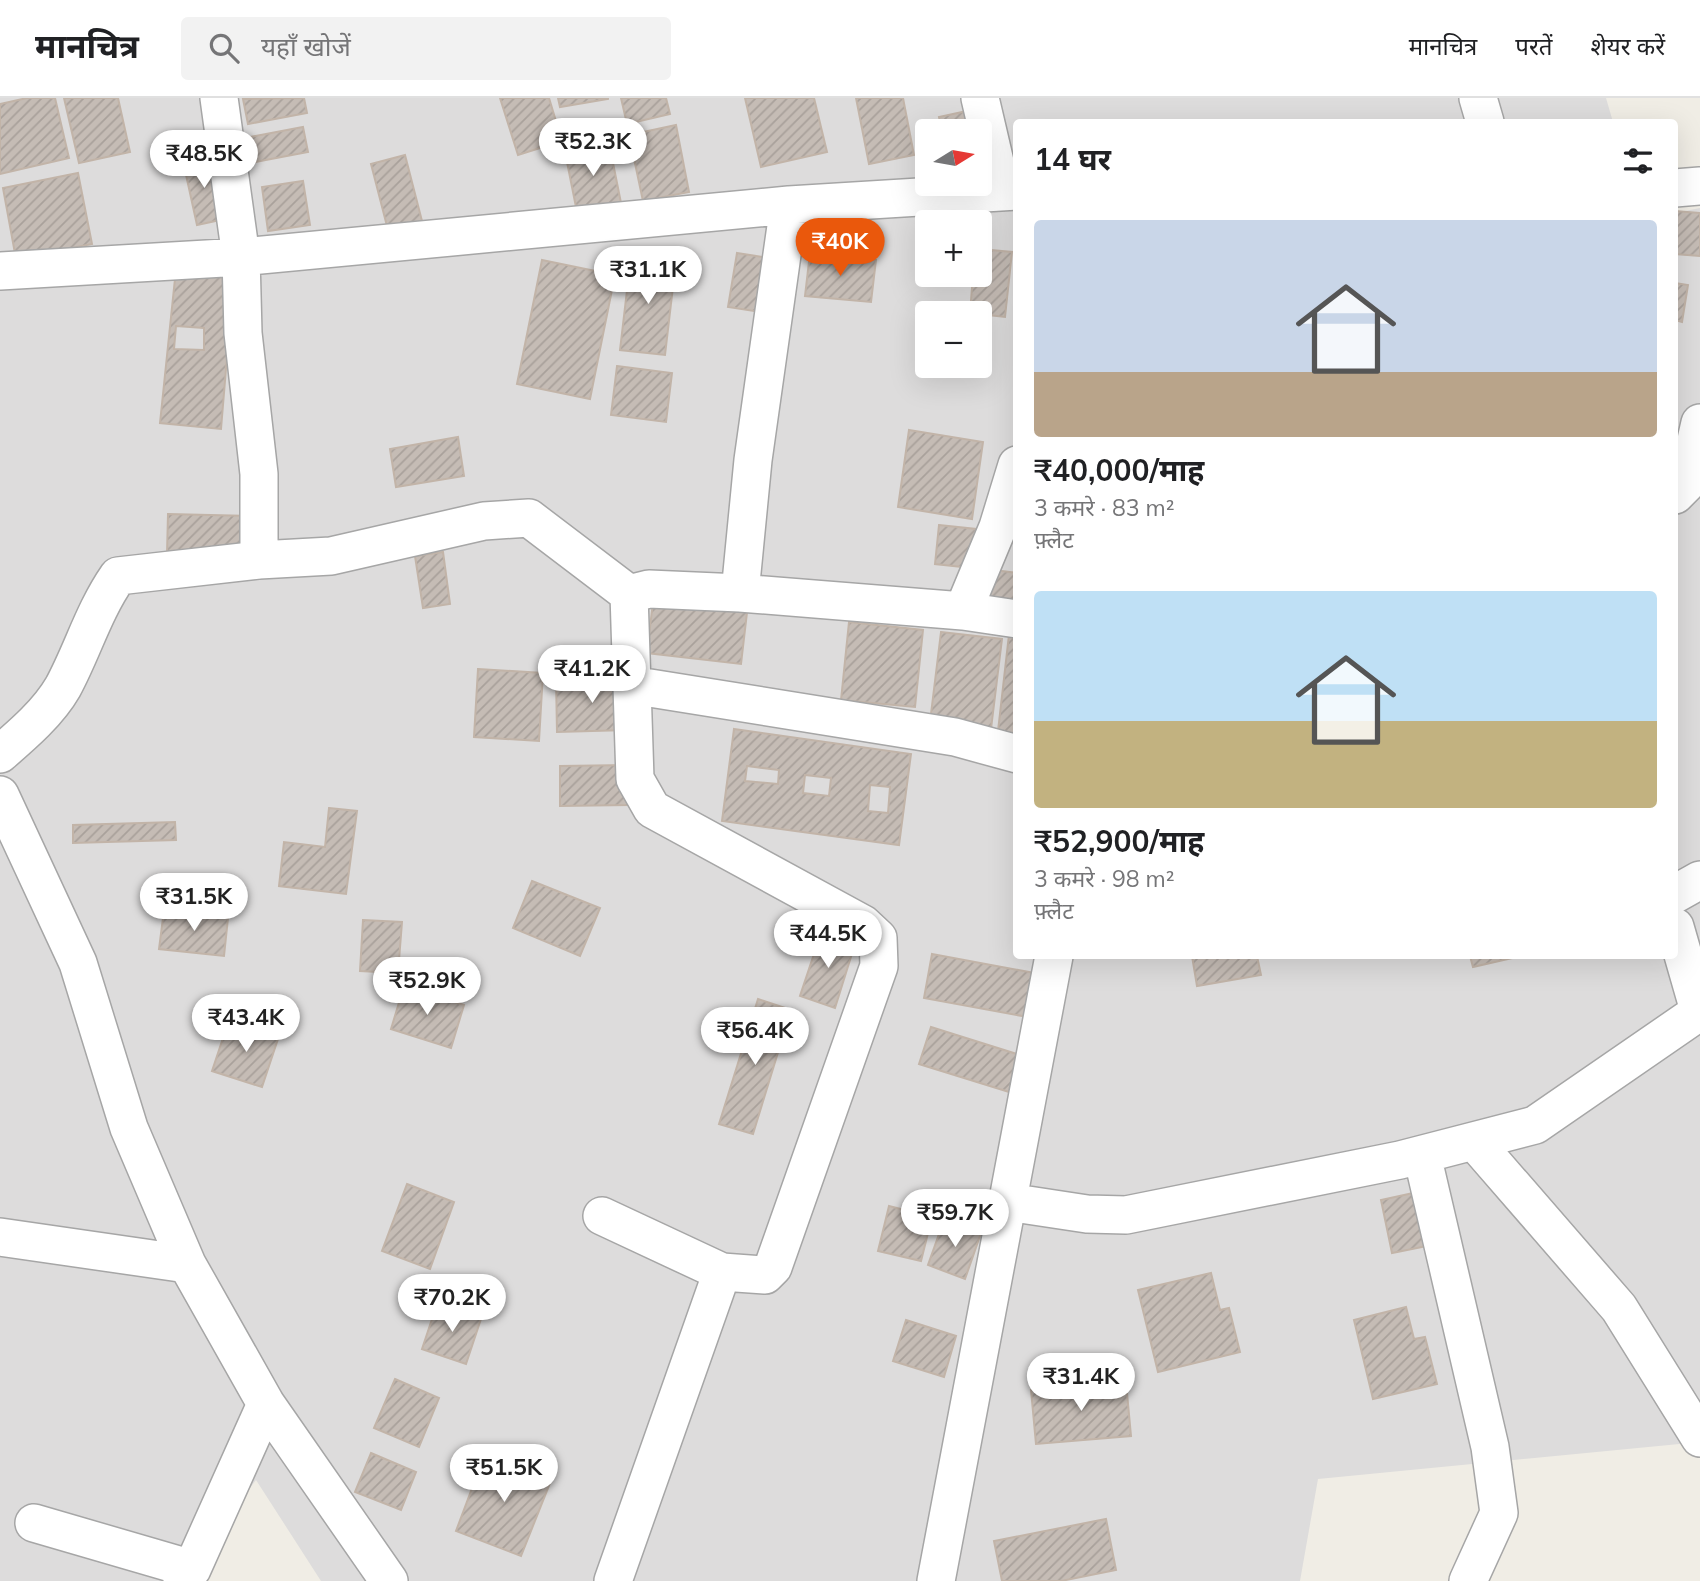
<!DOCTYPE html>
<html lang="hi">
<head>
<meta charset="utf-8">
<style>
  :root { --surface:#fff; --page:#f2f2f2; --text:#202124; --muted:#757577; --line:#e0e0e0; --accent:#ea580c }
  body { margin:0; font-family:Mulish,"Noto Sans Devanagari",sans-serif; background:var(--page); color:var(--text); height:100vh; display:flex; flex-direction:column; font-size:26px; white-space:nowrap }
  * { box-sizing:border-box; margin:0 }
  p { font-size:23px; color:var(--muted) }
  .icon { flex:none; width:38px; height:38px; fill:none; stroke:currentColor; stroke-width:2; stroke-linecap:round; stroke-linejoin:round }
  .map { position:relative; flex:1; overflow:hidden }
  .details { position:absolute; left:1013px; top:21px; width:665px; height:840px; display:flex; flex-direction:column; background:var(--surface); border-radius:7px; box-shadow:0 7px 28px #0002 }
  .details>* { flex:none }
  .needle { width:46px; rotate:79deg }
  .tools { position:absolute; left:915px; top:21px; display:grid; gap:14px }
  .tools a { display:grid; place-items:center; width:77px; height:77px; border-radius:7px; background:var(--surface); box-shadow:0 7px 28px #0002; font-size:35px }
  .price { position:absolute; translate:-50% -60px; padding:0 16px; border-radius:24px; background:#fff; color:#222; font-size:23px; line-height:46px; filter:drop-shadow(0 2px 4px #0008) }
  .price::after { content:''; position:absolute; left:50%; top:42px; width:21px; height:16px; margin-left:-10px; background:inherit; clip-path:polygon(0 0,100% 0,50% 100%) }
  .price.selected { background:var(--accent); color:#fff }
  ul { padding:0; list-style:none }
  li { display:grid; align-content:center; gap:14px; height:371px; padding:0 21px }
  li span { display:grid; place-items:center; height:217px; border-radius:7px; color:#555 }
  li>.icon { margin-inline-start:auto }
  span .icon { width:126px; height:126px; fill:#fffc; stroke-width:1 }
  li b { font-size:30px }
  h2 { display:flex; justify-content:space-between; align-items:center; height:84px; padding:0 21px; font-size:30px }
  header { display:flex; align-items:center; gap:42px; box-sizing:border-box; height:98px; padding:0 35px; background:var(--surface); border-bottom:2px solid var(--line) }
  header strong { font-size:33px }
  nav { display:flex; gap:38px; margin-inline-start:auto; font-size:24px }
  .search { width:490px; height:63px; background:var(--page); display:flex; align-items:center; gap:18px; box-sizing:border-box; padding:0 24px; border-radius:7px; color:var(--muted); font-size:26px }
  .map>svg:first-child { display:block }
  .residential { fill:#dddcdc; fill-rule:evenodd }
  .building { fill:url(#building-hatch); stroke:#c2b4a8; stroke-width:2; fill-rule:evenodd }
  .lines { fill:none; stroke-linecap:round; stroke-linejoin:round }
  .minor-casing { stroke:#a6a6a6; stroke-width:40 }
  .minor { stroke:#fff; stroke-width:37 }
</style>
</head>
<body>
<header>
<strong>मानचित्र</strong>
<div class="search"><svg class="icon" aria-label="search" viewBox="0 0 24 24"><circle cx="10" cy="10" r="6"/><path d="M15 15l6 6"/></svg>यहाँ खोजें</div>
<nav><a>मानचित्र</a><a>परतें</a><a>शेयर करें</a></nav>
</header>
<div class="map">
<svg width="1700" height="1483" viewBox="0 0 1700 1483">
  <defs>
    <pattern id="building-hatch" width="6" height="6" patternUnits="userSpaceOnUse" patternTransform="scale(1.75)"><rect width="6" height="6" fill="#c5bcb5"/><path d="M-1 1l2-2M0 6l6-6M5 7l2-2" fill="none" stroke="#a9a19b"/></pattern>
  </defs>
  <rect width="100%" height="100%" fill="#f0ede5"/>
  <path class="residential" d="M0,0H1606L1613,24H1017V858H1675V115L1700,110V1344L1318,1381L1300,1483H321L256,1382L180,1483H0ZM928,33H980V86H928ZM928,124H980V177H928ZM928,215H980V268H928Z"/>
  <path class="building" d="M27,0H55L69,60L0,76V6Z
    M64,0H118L130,54L79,65Z
    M304,0L307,15L248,26L243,1Z
    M500,0H549L562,43L518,57Z
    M558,0H608V1L560,9Z
    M621,0H666L670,16L627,26Z
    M745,0H814L827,54L761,69Z
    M856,0H903L914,57L869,66Z
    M976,11L980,33H942L939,19Z
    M676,27L689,94L643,103L629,37Z
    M303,29L308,54L255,64L250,39Z
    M608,40L622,110L578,119L564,49Z
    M211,57L225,121L197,127L183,63Z
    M405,57L422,123L388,132L371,66Z
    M78,75L92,146L16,161L3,90Z
    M303,83L310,127L268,133L262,89Z
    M1675,113L1700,115V158L1675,156Z
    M980,151L1012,154L1005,219L970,215L973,177H980Z
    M737,155L776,161L768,215L728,209Z
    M810,155L876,162L871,204L805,198Z
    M631,158L676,163L665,257L620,252Z
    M542,162L615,177L590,301L517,286Z
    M176,171L234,175L221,331L160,325ZM176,228L204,230V252L174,251Z
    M1675,185L1688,187L1682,224L1675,222Z
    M617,268L672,275L666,324L611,317Z
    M909,332L983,344L972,421L898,409Z
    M458,339L464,378L396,389L390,351Z
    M168,416L252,418L251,458L167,456Z
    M939,427L976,431L971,470L935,466Z
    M443,454L450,506L423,510L415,458Z
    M986,471L1017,475V508L981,507Z
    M654,495L748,506L741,566L647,555Z
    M849,524L923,532L915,609L841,602Z
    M1010,528L1017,529V645L997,642Z
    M941,534L1002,541L991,631L930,624Z
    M478,571L543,575L539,643L474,639Z
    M628,580V632L557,634L556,581Z
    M734,631L911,656L899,747L722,723ZM747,668L779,672L778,686L745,683ZM805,677L831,680L829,698L803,695ZM870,687L890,689L888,715L868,713Z
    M628,667L629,707L560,708V668Z
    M329,710L357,713L346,796L279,788L284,744L325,749Z
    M175,724L176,742L73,745V727Z
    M532,783L600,810L580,858L513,830Z
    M164,812L228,820L224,858L159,851Z
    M363,822L402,824L398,875L360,873Z
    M821,835L855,846L835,910L800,898Z
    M932,856L1040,876L1033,920L924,900Z
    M1192,858H1257L1261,877L1197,888Z
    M1470,858H1521L1473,869Z
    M404,888L464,907L451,950L391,931Z
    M758,901L791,912L753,1036L719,1026Z
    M229,922L279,938L262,989L212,973Z
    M931,929L1020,957L1009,994L919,966Z
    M407,1086L454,1104L430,1171L382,1153Z
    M1427,1092L1437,1146L1392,1155L1381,1102Z
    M889,1108L932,1119L921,1163L878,1153Z
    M944,1122L981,1135L965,1181L928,1167Z
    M1211,1175L1220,1212L1229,1210L1240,1254L1158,1274L1138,1192Z
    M437,1206L481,1221L466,1266L422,1251Z
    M1406,1209L1414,1241L1425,1239L1437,1286L1373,1301L1354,1222Z
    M906,1222L956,1238L944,1279L893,1263Z
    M395,1281L439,1300L419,1349L374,1330Z
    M1126,1284L1131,1338L1036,1346L1031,1292Z
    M486,1353L552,1380L521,1458L456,1433Z
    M371,1355L416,1374L401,1412L355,1394Z
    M1106,1421L1116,1472L1061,1483H1002L994,1443Z"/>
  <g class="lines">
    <g class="minor-casing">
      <path id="minor" d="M219,0L241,159L243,235L259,376V462
        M980,0L1002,94
        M1478,0L1485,24
        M1675,90L1700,88
        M0,173L241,159L789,107L1017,93
        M1675,397L1686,386L1700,325
        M740,495L753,362L789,107
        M963,513L1017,521
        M631,587L955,639L1017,656
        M0,656C22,637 48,615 63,589C83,552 93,514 118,478L259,462L331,458L484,423L529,420L629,496
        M0,697L78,865L129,1030L187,1166L266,1306L389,1483
        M1675,796L1700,782
        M1675,829L1700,916
        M1474,1043L1619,1210L1700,1340
        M1422,1057L1490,1349L1499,1415L1468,1483
        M1008,1104L1087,1116L1126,1117L1400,1062L1535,1027L1699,914
        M602,1118L722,1174
        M0,1139L187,1166
        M34,1425L192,1471
        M182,1483L192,1471L266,1306
        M613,1483L722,1174L765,1177L773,1169L879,868L878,840L863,826L652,711L635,681L629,496L649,491L740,495L963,513L998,429L1017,367
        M936,1483L1054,858"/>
    </g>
    <use href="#minor" class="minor"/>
  </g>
</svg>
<div class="tools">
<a><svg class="needle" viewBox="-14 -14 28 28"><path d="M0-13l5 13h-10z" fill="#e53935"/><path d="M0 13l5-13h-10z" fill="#757577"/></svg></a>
<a>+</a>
<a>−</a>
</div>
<b class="price" style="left:593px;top:80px">₹52.3K</b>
<b class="price" style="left:204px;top:92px">₹48.5K</b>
<b class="price selected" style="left:840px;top:180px">₹40K</b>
<b class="price" style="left:648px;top:208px">₹31.1K</b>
<b class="price" style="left:592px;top:607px">₹41.2K</b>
<b class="price" style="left:194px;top:835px">₹31.5K</b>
<b class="price" style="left:828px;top:872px">₹44.5K</b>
<b class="price" style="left:427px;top:919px">₹52.9K</b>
<b class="price" style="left:246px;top:956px">₹43.4K</b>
<b class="price" style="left:755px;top:969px">₹56.4K</b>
<b class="price" style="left:955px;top:1151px">₹59.7K</b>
<b class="price" style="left:452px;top:1236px">₹70.2K</b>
<b class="price" style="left:1081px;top:1315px">₹31.4K</b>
<b class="price" style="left:504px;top:1406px">₹51.5K</b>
<section class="details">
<h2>14 घर<svg class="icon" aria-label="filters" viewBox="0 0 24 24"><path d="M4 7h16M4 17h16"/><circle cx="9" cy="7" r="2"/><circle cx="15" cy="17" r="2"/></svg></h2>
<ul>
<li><span style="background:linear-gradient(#c9d6e8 70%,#b9a48a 0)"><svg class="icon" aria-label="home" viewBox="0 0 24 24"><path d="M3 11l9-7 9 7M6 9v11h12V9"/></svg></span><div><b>₹40,000/माह</b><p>3 कमरे · 83 m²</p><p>फ़्लैट</p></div></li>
<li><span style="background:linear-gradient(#bfe0f5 60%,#c2b280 0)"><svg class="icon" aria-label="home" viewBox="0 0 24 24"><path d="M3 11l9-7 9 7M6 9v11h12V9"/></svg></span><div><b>₹52,900/माह</b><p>3 कमरे · 98 m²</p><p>फ़्लैट</p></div></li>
</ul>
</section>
</div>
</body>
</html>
